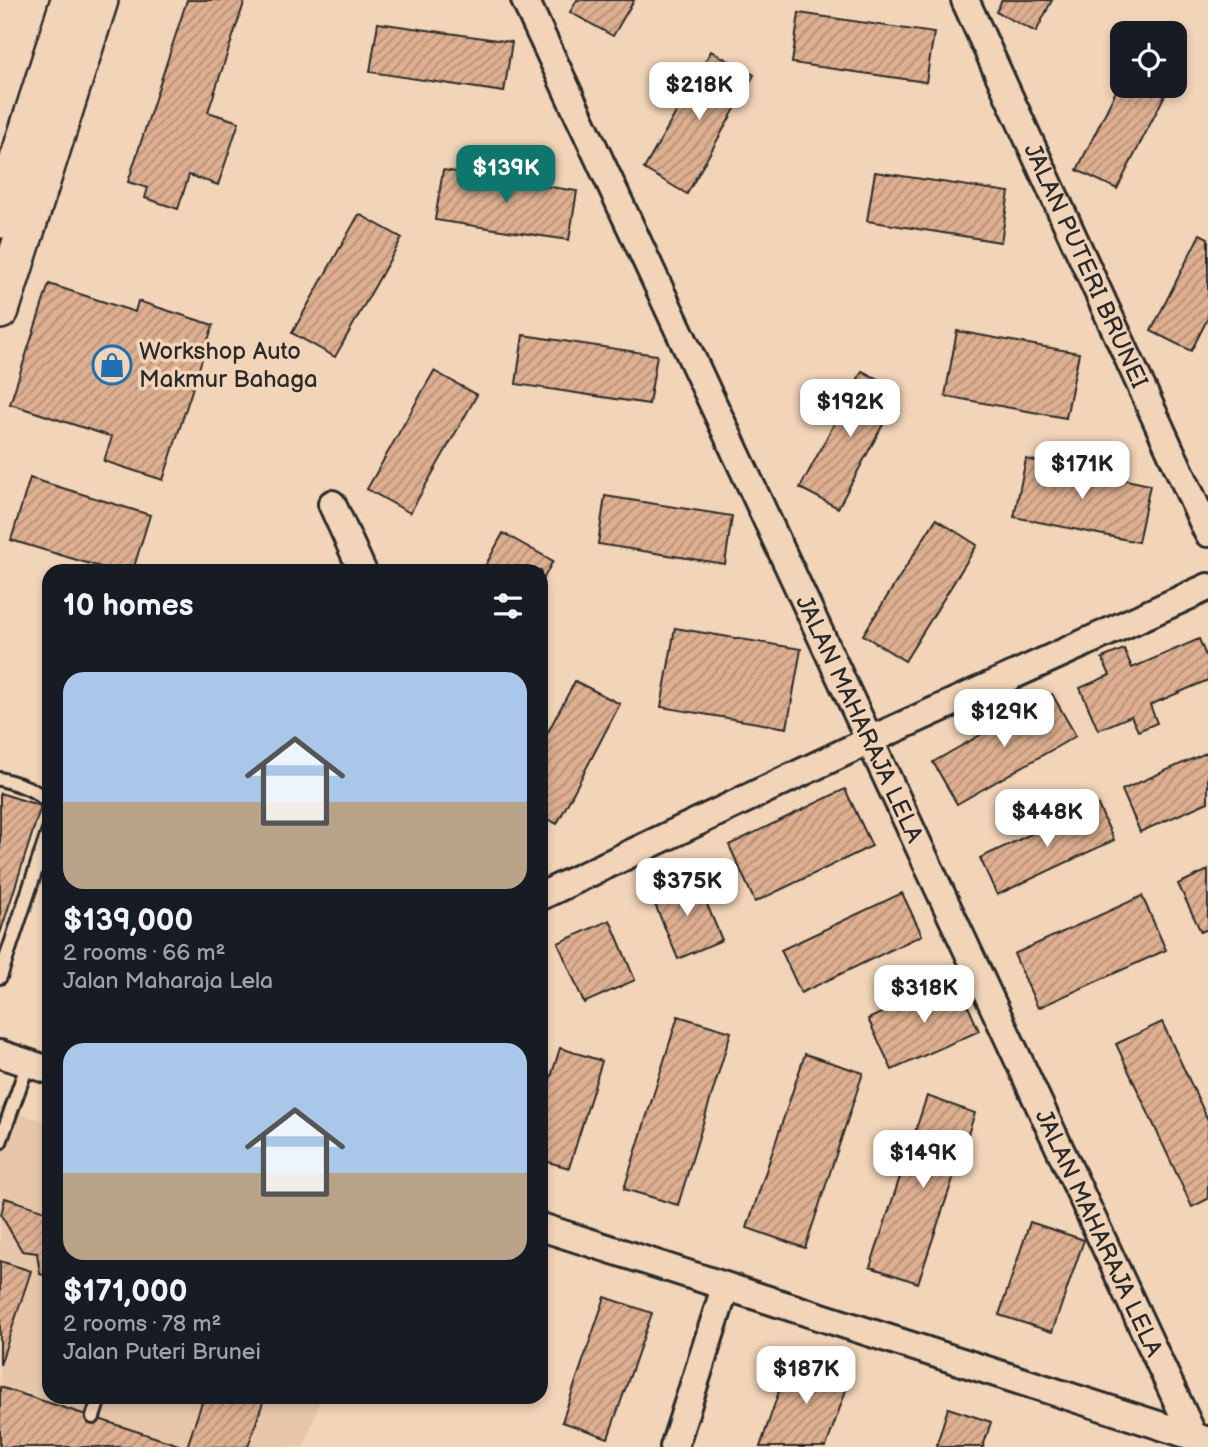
<!DOCTYPE html>
<html lang="en">
<head>
<meta charset="utf-8">
<style>
  :root { --surface:#171b24; --page:#242831; --text:#f1f3f6; --muted:#9ea1a6; --accent:#0f766e }
  body { margin:0; font-family:"Balsamiq Sans",sans-serif; background:var(--page); color:var(--text); height:100vh; display:flex; flex-direction:column; font-size:26px; white-space:nowrap }
  * { box-sizing:border-box; margin:0 }
  p { font-size:23px; color:var(--muted) }
  .icon { flex:none; width:38px; height:38px; fill:none; stroke:currentColor; stroke-width:2; stroke-linecap:round; stroke-linejoin:round }
  .map { position:relative; flex:1; overflow:hidden }
  .side { position:absolute; left:42px; top:564px; width:506px; height:840px; display:flex; flex-direction:column; background:var(--surface); border-radius:21px; box-shadow:0 4px 10px #0003 }
  .side>* { flex:none }
  .buttons { position:absolute; left:1110px; top:21px; display:grid; gap:14px }
  .buttons a { display:grid; place-items:center; width:77px; height:77px; border-radius:14px; background:var(--surface); box-shadow:0 4px 10px #0003; font-size:35px }
  .price { position:absolute; translate:-50% -60px; padding:0 16px; border-radius:14px; background:#fff; color:#222; font-size:23px; line-height:46px; filter:drop-shadow(0 2px 4px #0008) }
  .price::after { content:''; position:absolute; left:50%; top:42px; width:21px; height:16px; margin-left:-10px; background:inherit; clip-path:polygon(0 0,100% 0,50% 100%) }
  .price.on { background:var(--accent); color:#fff }
  ul { padding:0; list-style:none }
  li { display:grid; align-content:center; gap:14px; height:371px; padding:0 21px }
  li span { display:grid; place-items:center; height:217px; border-radius:21px; color:#555 }
  li>.icon { margin-inline-start:auto }
  span .icon { width:126px; height:126px; fill:#fffc; stroke-width:1 }
  li b { font-size:30px }
  h2 { display:flex; justify-content:space-between; align-items:center; height:84px; padding:0 21px; font-size:30px }
  .map>svg:first-child { display:block }
  .built { fill:#e8c6a9 }
  .building { fill:url(#building-hatch); stroke:#2b2b2b; stroke-width:2 }
  .lines { fill:none; stroke-linecap:round; stroke-linejoin:round }
  .service-casing { stroke:#2b2b2b; stroke-width:18 }
  .minor-casing { stroke:#2b2b2b; stroke-width:32 }
  .secondary-casing { stroke:#2b2b2b; stroke-width:42 }
  .service { stroke:#f2d4b8; stroke-width:12 }
  .minor { stroke:#f2d4b8; stroke-width:26 }
  .secondary { stroke:#f2d4b8; stroke-width:37 }
  .labels { text-anchor:middle; dominant-baseline:central; stroke-width:7; stroke-linejoin:round; paint-order:stroke }
  .street-label { font-size:24px; fill:#2b2b2b; stroke:#f2d4b8 }
  .poi-label { font-size:24px; fill:#2b2b2b; stroke:#f2d4b8; text-anchor:start }
</style>
</head>
<body>
<div class="map">
<svg width="1208" height="1447" viewBox="0 0 1208 1447">
  <defs>
    <pattern id="building-hatch" width="6" height="6" patternUnits="userSpaceOnUse" patternTransform="scale(1.75)"><rect width="6" height="6" fill="#deaf90"/><path d="M-1 1l2-2M0 6l6-6M5 7l2-2" fill="none" stroke="#b48f76"/></pattern>
  </defs>
  <rect width="100%" height="100%" fill="#f2d4b8"/>
  <filter id="ink" filterUnits="userSpaceOnUse"><feTurbulence type="fractalNoise" baseFrequency=".0143" numOctaves="2"/><feDisplacementMap in="SourceGraphic" scale="14" xChannelSelector="R" yChannelSelector="G"/><feConvolveMatrix kernelMatrix="1 2 1 2 8 2 1 2 1" color-interpolation-filters="sRGB"/></filter>
  <g filter="url(#ink)">
    <path class="built" d="M0,1107L49,1123V1396L321,1397L304,1447H0Z"/>
    <path class="building" d="M187,0H245L208,112L239,122L218,185L189,175L178,209L145,198L148,188L128,182Z
      M577,0H634L613,36L570,12Z
      M1002,0H1052L1036,32L996,12Z
      M799,13L934,33L926,82L792,63Z
      M378,23L512,42L504,92L370,72Z
      M711,51L754,75L687,194L644,169Z
      M1122,79V86H1152L1166,93L1117,189L1077,170Z
      M443,170L577,191L569,240L435,220Z
      M875,172L1009,192L1001,242L867,221Z
      M359,214L402,238L335,357L292,333Z
      M1200,234L1208,238V318L1191,351L1151,331Z
      M49,284L135,312L138,301L213,325L163,480L104,461L112,437L10,404Z
      M957,331L1079,353L1066,418L945,396Z
      M523,335L657,355L649,404L516,384Z
      M434,371L477,395L410,513L367,489Z
      M862,371L901,391L838,508L800,488Z
      M1026,459L1150,485L1138,542L1014,517Z
      M30,478L150,515L133,570H110L11,540Z
      M605,496L732,516L725,564L598,544Z
      M936,519L977,545L905,661L863,635Z
      M503,533L553,561L541,583V570H483Z
      M675,628L801,649L787,728L661,707Z
      M1199,639L1208,661V680L1150,705L1157,723L1138,731L1131,716L1098,730L1080,688L1110,675L1102,658L1124,649L1132,668Z
      M575,681L620,704L557,824L541,816V745Z
      M1052,694L1076,736L957,804L933,762Z
      M1208,752V802L1140,832L1122,790Z
      M845,789L872,846L755,902L729,845Z
      M0,793L41,806L0,934Z
      M1097,803L1114,840L997,895L980,858Z
      M1208,870V929L1201,932L1178,884Z
      M695,876L722,940L678,959L651,895Z
      M902,893L922,935L801,993L781,950Z
      M1142,896L1166,950L1038,1008L1014,954Z
      M610,920L635,980L584,1003L558,943Z
      M956,979L979,1031L892,1070L868,1019Z
      M678,1016L731,1032L678,1205L624,1189Z
      M1162,1022L1208,1120V1199L1192,1207L1116,1044Z
      M560,1048L602,1061L569,1168L541,1160V1109Z
      M805,1054L863,1073L805,1248L747,1228Z
      M927,1096L975,1113L918,1283L870,1267Z
      M5,1198L49,1212V1277L40,1274L37,1253L22,1251L1,1215Z
      M1030,1222L1084,1240L1052,1332L999,1315Z
      M0,1261L31,1271L0,1365Z
      M605,1297L652,1313L608,1438L562,1422Z
      M791,1356L851,1376L826,1447H760Z
      M0,1387L185,1447H0Z
      M204,1396H265L248,1447H187Z
      M948,1408L991,1422L983,1447H936Z"/>
    <g class="lines">
      <g class="service-casing">
        <path id="service" d="M0,779C19,784 37,789 49,804
          M0,977L49,830
          M0,1142L28,1063
          M93,1417L100,1396"/>
      </g>
      <g class="minor-casing">
        <g id="minor">
          <path id="s1" d="M525,0L1194,1437"/>
          <path id="s2" d="M965,0L1208,533"/>
          <path d="M332,504L362,570"/>
          <path d="M541,896L868,741L1208,587"/>
          <path d="M0,1054L49,1070"/>
          <path d="M541,1227L1205,1440"/>
          <path d="M674,1447L725,1288"/>
        </g>
      </g>
      <g class="secondary-casing">
        <path id="secondary" d="M0,219L70,0
          M0,310L99,0"/>
      </g>
      <use href="#service" class="service"/>
      <use href="#minor" class="minor"/>
      <use href="#secondary" class="secondary"/>
    </g>
  </g>
  <defs>
    <g id="shop-ring" transform="scale(2.0125)"><circle r="9.5" fill="#f2d4b8" stroke="#1f6fb2" stroke-width="1.5"/><path d="M-5-2.5h2.3a2.7 3.5 0 0 1 5.4 0H5L5.5 6h-11ZM-1.5-2.5h3a1.5 2.3 0 0 0-3 0Z" fill="#1f6fb2"/></g>
  </defs>
  <g fill-rule="evenodd">
    <use href="#shop-ring" x="112" y="365"/>
  </g>
  <g class="labels">
    <g class="street-label">
      <text stroke="none"><textPath href="#s2" startOffset="292">JALAN PUTERI BRUNEI</textPath></text>
      <text stroke="none"><textPath href="#s1" startOffset="793">JALAN MAHARAJA LELA</textPath></text>
      <text stroke="none"><textPath href="#s1" startOffset="1360">JALAN MAHARAJA LELA</textPath></text>
    </g>
    <g class="poi-label">
      <text x="139" y="351">Workshop Auto<tspan x="139" dy="28">Makmur Bahaga</tspan></text>
    </g>
  </g>
</svg>
<div class="buttons">
<a><svg class="icon" aria-label="locate" viewBox="0 0 24 24"><circle cx="12" cy="12" r="6"/><path d="M12 2v4M12 18v4M2 12h4M18 12h4"/></svg></a>
</div>
<b class="price" style="left:699px;top:122px">$218K</b>
<b class="price on" style="left:506px;top:205px">$139K</b>
<b class="price" style="left:850px;top:439px">$192K</b>
<b class="price" style="left:1082px;top:501px">$171K</b>
<b class="price" style="left:1004px;top:749px">$129K</b>
<b class="price" style="left:1047px;top:849px">$448K</b>
<b class="price" style="left:687px;top:918px">$375K</b>
<b class="price" style="left:924px;top:1025px">$318K</b>
<b class="price" style="left:923px;top:1190px">$149K</b>
<b class="price" style="left:806px;top:1406px">$187K</b>
<section class="side">
<h2>10 homes<svg class="icon" aria-label="filters" viewBox="0 0 24 24"><path d="M4 7h16M4 17h16"/><circle cx="9" cy="7" r="2"/><circle cx="15" cy="17" r="2"/></svg></h2>
<ul>
<li><span style="background:linear-gradient(#a9c7e8 60%,#b9a48a 0)"><svg class="icon" aria-label="home" viewBox="0 0 24 24"><path d="M3 11l9-7 9 7M6 9v11h12V9"/></svg></span><div><b>$139,000</b><p>2 rooms · 66 m²</p><p>Jalan Maharaja Lela</p></div></li>
<li><span style="background:linear-gradient(#a9c7e8 60%,#b9a48a 0)"><svg class="icon" aria-label="home" viewBox="0 0 24 24"><path d="M3 11l9-7 9 7M6 9v11h12V9"/></svg></span><div><b>$171,000</b><p>2 rooms · 78 m²</p><p>Jalan Puteri Brunei</p></div></li>
</ul>
</section>
</div>
</body>
</html>
